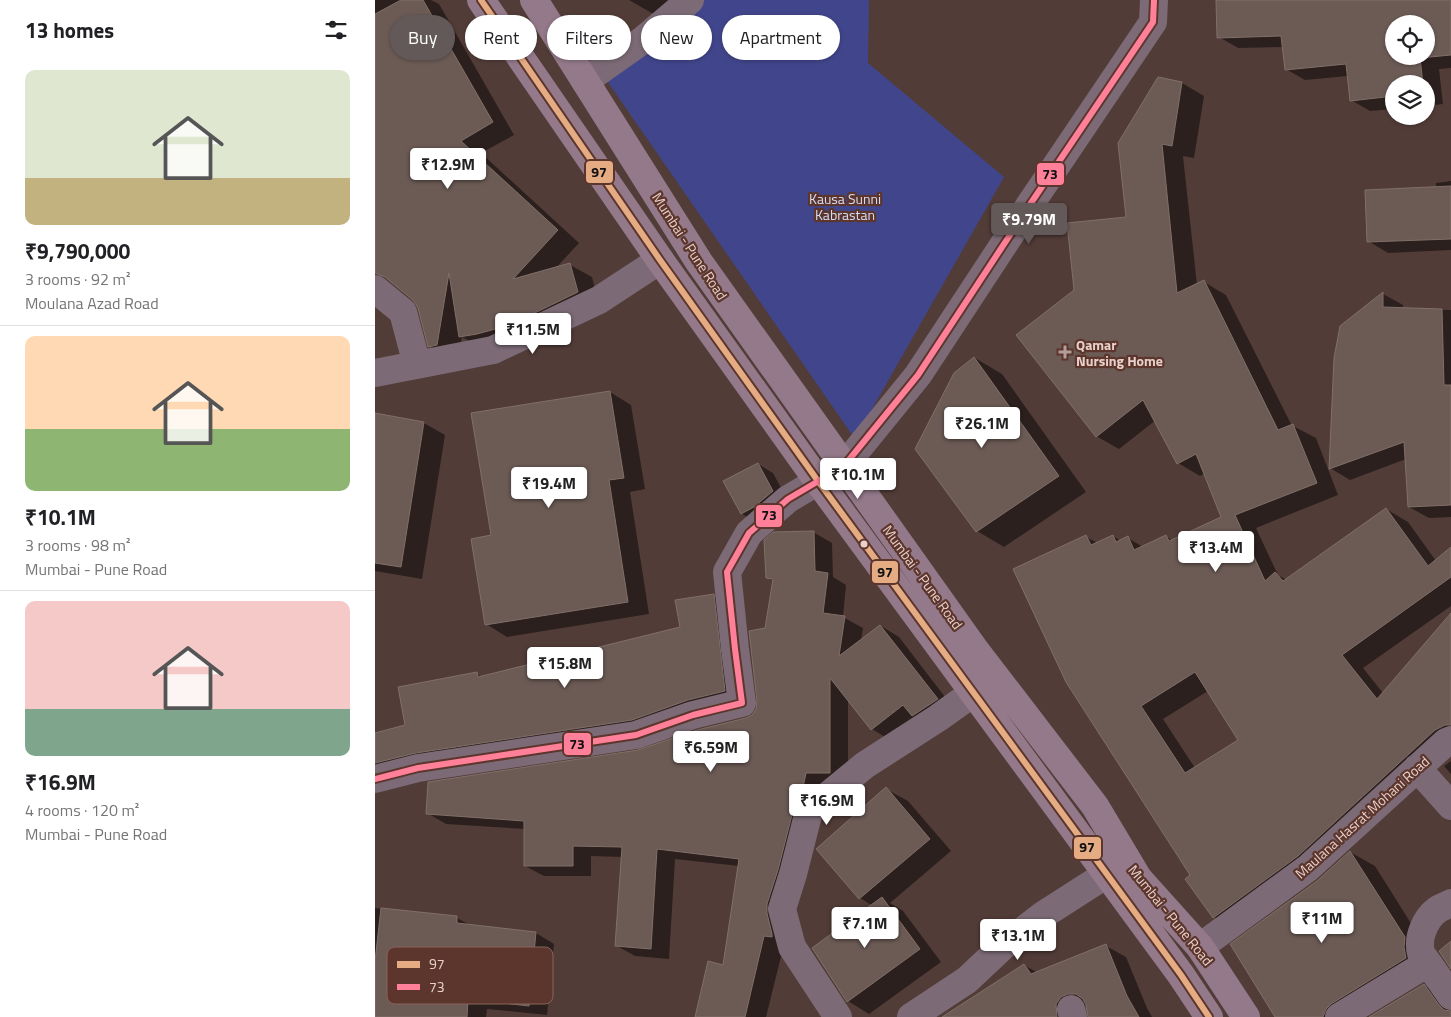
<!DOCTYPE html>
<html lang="en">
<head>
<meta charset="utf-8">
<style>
  :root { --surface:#fff; --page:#f6f6f6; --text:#202124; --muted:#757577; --line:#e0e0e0; --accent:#635958 }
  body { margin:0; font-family:"Titillium Web",sans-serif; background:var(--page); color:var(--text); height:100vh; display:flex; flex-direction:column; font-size:19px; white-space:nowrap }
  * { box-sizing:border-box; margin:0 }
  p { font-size:16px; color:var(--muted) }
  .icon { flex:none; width:28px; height:28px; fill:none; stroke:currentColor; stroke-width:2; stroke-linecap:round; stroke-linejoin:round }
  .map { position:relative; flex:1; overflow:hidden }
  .sheet { display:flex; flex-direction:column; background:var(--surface); width:375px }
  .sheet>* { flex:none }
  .banner { position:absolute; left:15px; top:15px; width:475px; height:45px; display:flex; gap:10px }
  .tools { position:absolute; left:1010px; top:15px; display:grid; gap:10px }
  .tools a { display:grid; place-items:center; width:50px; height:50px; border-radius:50%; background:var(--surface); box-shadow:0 1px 4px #0004; font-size:25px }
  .price { position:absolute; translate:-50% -42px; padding:0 11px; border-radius:5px; background:#fff; color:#222; font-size:16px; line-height:32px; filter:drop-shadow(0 1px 2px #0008) }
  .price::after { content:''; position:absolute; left:50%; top:30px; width:15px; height:11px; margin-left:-8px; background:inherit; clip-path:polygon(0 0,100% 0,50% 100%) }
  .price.current { background:var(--accent); color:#fff }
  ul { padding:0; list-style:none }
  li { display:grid; align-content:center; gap:10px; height:265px; padding:0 25px }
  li+li { border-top:1px solid var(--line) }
  li span { display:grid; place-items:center; height:155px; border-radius:10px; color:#555 }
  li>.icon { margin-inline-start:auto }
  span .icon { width:90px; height:90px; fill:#fffc; stroke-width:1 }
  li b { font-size:21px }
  h2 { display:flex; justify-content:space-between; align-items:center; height:60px; padding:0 25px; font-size:21px }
  .chip { padding:0 18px; border-radius:22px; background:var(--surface); box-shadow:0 1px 4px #0004; font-size:18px; line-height:45px }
  .chip.current { background:var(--accent); color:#fff }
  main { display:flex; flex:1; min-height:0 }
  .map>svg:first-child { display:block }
  .green { fill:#41468c }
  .shadow { fill:#0007; fill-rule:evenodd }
  .building { fill:#6c5b55; stroke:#816f68; fill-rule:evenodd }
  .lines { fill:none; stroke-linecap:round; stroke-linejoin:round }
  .minor { stroke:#7c6b76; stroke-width:28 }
  .major { stroke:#93798a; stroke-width:28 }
  .bus-1-casing { stroke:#5c362d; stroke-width:10 }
  .bus-2-casing { stroke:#5c362d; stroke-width:10 }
  .bus-1 { stroke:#e5ac83; stroke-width:6 }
  .bus-2 { stroke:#ff8098; stroke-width:6 }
  .poi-dot { fill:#b49d98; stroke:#5c362d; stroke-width:2 }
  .bus-dot { fill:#e9d1cb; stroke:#5c362d; stroke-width:2 }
  .labels { text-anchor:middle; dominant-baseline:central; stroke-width:4.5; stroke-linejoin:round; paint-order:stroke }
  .park-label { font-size:14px; fill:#d7ddf4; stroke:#5c362d }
  .street-label { font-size:14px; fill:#e9d1cb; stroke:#5c362d }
  .poi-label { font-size:14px; font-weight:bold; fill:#e9d1cb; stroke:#5c362d; text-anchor:start }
  .key { fill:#5c362d; stroke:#86645c; stroke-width:1 }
  .key-label { font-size:14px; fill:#e9d1cb }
  .line-badge { stroke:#5c362d; stroke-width:2 }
  .pale-badge-label { font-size:14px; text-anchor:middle; font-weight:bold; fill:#111 }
</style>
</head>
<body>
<main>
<section class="sheet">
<h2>13 homes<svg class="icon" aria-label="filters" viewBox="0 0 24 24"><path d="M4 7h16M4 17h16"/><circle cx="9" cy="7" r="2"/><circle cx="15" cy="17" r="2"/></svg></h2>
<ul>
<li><span style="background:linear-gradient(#dfe7d0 70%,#c2b280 0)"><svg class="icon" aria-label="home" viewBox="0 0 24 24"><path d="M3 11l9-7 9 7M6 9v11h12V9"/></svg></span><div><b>₹9,790,000</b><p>3 rooms · 92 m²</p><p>Moulana Azad Road</p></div></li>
<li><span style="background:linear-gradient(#ffd9b3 60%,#8fb573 0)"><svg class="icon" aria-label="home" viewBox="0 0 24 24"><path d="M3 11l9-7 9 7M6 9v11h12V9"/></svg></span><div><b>₹10.1M</b><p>3 rooms · 98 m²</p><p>Mumbai - Pune Road</p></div></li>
<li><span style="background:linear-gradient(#f6c9c9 70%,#7fa58c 0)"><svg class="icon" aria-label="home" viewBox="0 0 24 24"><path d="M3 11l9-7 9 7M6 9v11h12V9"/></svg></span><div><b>₹16.9M</b><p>4 rooms · 120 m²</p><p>Mumbai - Pune Road</p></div></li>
</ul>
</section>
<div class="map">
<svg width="1076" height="1017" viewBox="0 0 1076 1017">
  <rect width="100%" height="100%" fill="#523c38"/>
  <path class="green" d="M328,0H494L493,63L629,177L480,439L228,75Z"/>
  <path class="shadow" d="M0,0H56L64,4L139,135L106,153L204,243L180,269L195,265L217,277L224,305L107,348L87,337L83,357L76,358L54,346L44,308L39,300L19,283L0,271Z
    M254,0H310L280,15Z
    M843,0H1076V68L1064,69L1068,104L1051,106V84H1019V109L995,111L976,100L973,76L930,80L911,69L909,47L863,48L844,37ZM1019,24H1051V56H1019Z
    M784,79L807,83L829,96L819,158L808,156L822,285L829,282L851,295L917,426H918L941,438L963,495L881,528L903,575L912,580L1011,509L1033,522L1061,561L1076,548V606L988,668L1008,693L1076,615V749L861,930L839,917L817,876L711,537L723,543L738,536L746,541L753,538L768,547L791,536L798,541L848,518L830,473L825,476L803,463L781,420L744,449L721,436L701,291L753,218ZM833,691L865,741L820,768L788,719Z
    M1076,181V250L1013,253L993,241L1061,188V183Z
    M1008,294L1028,305V309L1076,310V517L1054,518L1034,507L1031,459L975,480L955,468L966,326Z
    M600,358L627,374L711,492L629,547L602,531Z
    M235,392L256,405L270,489L255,492L274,614L132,637L111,624L118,536Z
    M0,415L49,423L70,435L47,579L0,571Z
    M383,464L398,473L412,499L382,522L367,514L350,482Z
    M438,532L457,543L458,577L471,585L468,617L488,628L486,641L506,626L524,637L580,710L515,740L497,729L473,699V783H449L391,1017H321L349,966L364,866L300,859L294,959L260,956L242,946L248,857L216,856V876H169L150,866V829L71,824L52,813L264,752L371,719L378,716L383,709L391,629L399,581L392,577Z
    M338,596L357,606L367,701L0,782V734L31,726L102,674L107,677L306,627Z
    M1076,761V774L1069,766Z
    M511,789L533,801L576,851L515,903L528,911L566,962L494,1014L473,1001L438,949L498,906L485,898L442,849Z
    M975,852L1000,866L1054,952L981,1017H902L943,882Z
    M0,908L82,918L97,926L161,933L179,944L172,1015L112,1009L111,1017H0Z
    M731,946L751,957L772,1008L777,1017H714L711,1005L705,1009L701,1017H569L649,965L663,973Z
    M1049,985L1073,1000L1076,1004V1017H996Z"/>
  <path class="building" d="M26,0H48L118,122L86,141L183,230L138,279L195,263L203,292L135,325L102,334L84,337L74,273L62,345L53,347L43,308L38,300L10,277L0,273V14Z
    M841,0H1076V55L1045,58L1048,84H1019V96L975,101L971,64L910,70L906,36L842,38ZM1019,24H1051V56H1019Z
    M783,77L807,82L797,146L787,144L802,293L829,280L903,430L918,424L942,483L860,515L890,581L900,572L908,581L1011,508L1053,566L1076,547V577L967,655L1002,699L1076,613V725H1070L1060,730L923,856L838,918L810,879L815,875L691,682L638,569L711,535L716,545L738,535L741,542L753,536L759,550L791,535L794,541L846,517L821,454L802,464L768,400L721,437L641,335L699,290L692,223L751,217L743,143ZM820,672L863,740L810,773L766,706Z
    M1076,186V239L992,242L990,190Z
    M1008,292V307L1067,309L1069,385H1076V505L1033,507L1029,442L954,469L959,358L965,326Z
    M599,357L684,476L601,532L540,449L579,373Z
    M235,391L249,478L234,480L253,602L110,625L96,539L116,535L96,413Z
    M0,413L49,422L26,567L0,563Z
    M383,463L398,491L379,507L366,514L348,481Z
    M439,531L440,571L453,573L448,613L470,616L464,656L505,625L563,699L537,716L528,705L496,730L455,678V773H431L426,797L419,807L403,870L392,904V913L397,934V937L389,936L370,1017H320L333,961L348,965L364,859L282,849L276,949L240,946L247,847L198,846V866H149V821L51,814L53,782L263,750L322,730L371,718L377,715L381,709L382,701L374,631L390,628L398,579L391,578L389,540L398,532Z
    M339,594L350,691L313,700L257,720L41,753L0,763V733L30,725L23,687L102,672L103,677L305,627L300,600Z
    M511,787L555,839L484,899L441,849Z
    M975,851L1030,937L1029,947L1031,958L956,1004L951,1009L948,1017H900L855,944L942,881Z
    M507,897L545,949L472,1002L437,948Z
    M6,908L82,916V923L161,932L154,1006L93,999L92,1017H0V961Z
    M1076,941V969L1064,951Z
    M731,944L752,996L764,1017H713L711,1005L708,999L701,994H693L686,997L681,1004L682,1017H567L649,964L656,974Z
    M1049,984L1064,1005L1069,1010L1076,1011V1017H994Z"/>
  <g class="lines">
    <path class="minor" d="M210,81L268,40L315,0
      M0,289L28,312L42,365
      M0,373L118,350L224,300L285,260
      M1042,768L1076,806
      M0,779L43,768L261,735L318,715L367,703L360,649L352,572L374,533L413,499L469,466L543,375L656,203L778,22L779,0
      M825,947L933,868L1071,742L1076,740
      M1053,963C1051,960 1047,956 1046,953C1042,938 1050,919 1062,910C1066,907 1071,906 1076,903
      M696,1009L698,1017
      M463,1017L417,947L407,909L418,874L434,811L490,765L563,718L598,693
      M536,1017L592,980L627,947L668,915L732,874
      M964,1017L1053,963L1076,996"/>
    <path class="major" d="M106,0L285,260L443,481L806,975L834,1017
      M159,0L324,262L601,651L720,806L763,878L825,947L871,1017"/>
    <g class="bus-1-casing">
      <path id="bus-1" d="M106,0L285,260L443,481L806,975L834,1017"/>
    </g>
    <g class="bus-2-casing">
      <path id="bus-2" d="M0,779L43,768L261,735L318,715L367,703L360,649L352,572L374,533L413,499L469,466L543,375L656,203L778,22L779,0"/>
    </g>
    <use href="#bus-1" class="bus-1"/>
    <use href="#bus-2" class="bus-2"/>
  </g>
  <path class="poi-dot" d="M687.5 344.5h5v5h5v5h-5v5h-5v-5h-5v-5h5z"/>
  <circle class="bus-dot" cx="489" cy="544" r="4.5"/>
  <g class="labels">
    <g class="park-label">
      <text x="470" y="198">Kausa Sunni<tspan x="470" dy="16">Kabrastan</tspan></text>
    </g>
    <g class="street-label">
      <text transform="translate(315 246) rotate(57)">Mumbai - Pune Road</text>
      <text transform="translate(548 577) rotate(54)">Mumbai - Pune Road</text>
      <text transform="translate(987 817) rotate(-42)">Maulana Hasrat Mohani Road</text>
      <text transform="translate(796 915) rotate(51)">Mumbai - Pune Road</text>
    </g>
    <g class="poi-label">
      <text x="701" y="344">Qamar<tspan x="701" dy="16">Nursing Home</tspan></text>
    </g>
  </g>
  <rect x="12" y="947" width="166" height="57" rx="8" class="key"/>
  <rect x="22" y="961" width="23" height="7" fill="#e5ac83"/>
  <rect x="22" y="984" width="23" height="6" fill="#ff8098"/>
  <g class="key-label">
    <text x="54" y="969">97</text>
    <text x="54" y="992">73</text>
  </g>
  <g class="line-badge">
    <rect x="210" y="160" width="29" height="24" rx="5" fill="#e5ac83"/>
    <rect x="661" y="162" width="29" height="24" rx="5" fill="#ff8098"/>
    <rect x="380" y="504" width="28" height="24" rx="5" fill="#ff8098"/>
    <rect x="496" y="560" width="28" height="24" rx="5" fill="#e5ac83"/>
    <rect x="188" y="732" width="29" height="24" rx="5" fill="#ff8098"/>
    <rect x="698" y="836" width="29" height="24" rx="5" fill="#e5ac83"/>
  </g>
  <g class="pale-badge-label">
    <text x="224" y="177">97</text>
    <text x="675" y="179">73</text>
    <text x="394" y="520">73</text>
    <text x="510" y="577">97</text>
    <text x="202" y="749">73</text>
    <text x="712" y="852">97</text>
  </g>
</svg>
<div class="tools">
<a><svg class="icon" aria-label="locate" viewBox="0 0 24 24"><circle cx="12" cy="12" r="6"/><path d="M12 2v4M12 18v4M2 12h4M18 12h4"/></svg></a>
<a><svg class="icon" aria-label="layers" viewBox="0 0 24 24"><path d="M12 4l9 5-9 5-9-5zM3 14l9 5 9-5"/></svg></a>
</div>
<b class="price" style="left:73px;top:190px">₹12.9M</b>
<b class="price current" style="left:654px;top:245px">₹9.79M</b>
<b class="price" style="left:158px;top:355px">₹11.5M</b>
<b class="price" style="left:607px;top:449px">₹26.1M</b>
<b class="price" style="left:483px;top:500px">₹10.1M</b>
<b class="price" style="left:174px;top:509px">₹19.4M</b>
<b class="price" style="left:841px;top:573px">₹13.4M</b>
<b class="price" style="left:190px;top:689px">₹15.8M</b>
<b class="price" style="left:336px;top:773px">₹6.59M</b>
<b class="price" style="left:452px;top:826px">₹16.9M</b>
<b class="price" style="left:947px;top:944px">₹11M</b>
<b class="price" style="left:490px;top:949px">₹7.1M</b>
<b class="price" style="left:643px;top:961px">₹13.1M</b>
<div class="banner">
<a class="chip current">Buy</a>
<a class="chip">Rent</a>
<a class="chip">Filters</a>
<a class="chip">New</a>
<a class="chip">Apartment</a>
</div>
</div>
</main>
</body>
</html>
